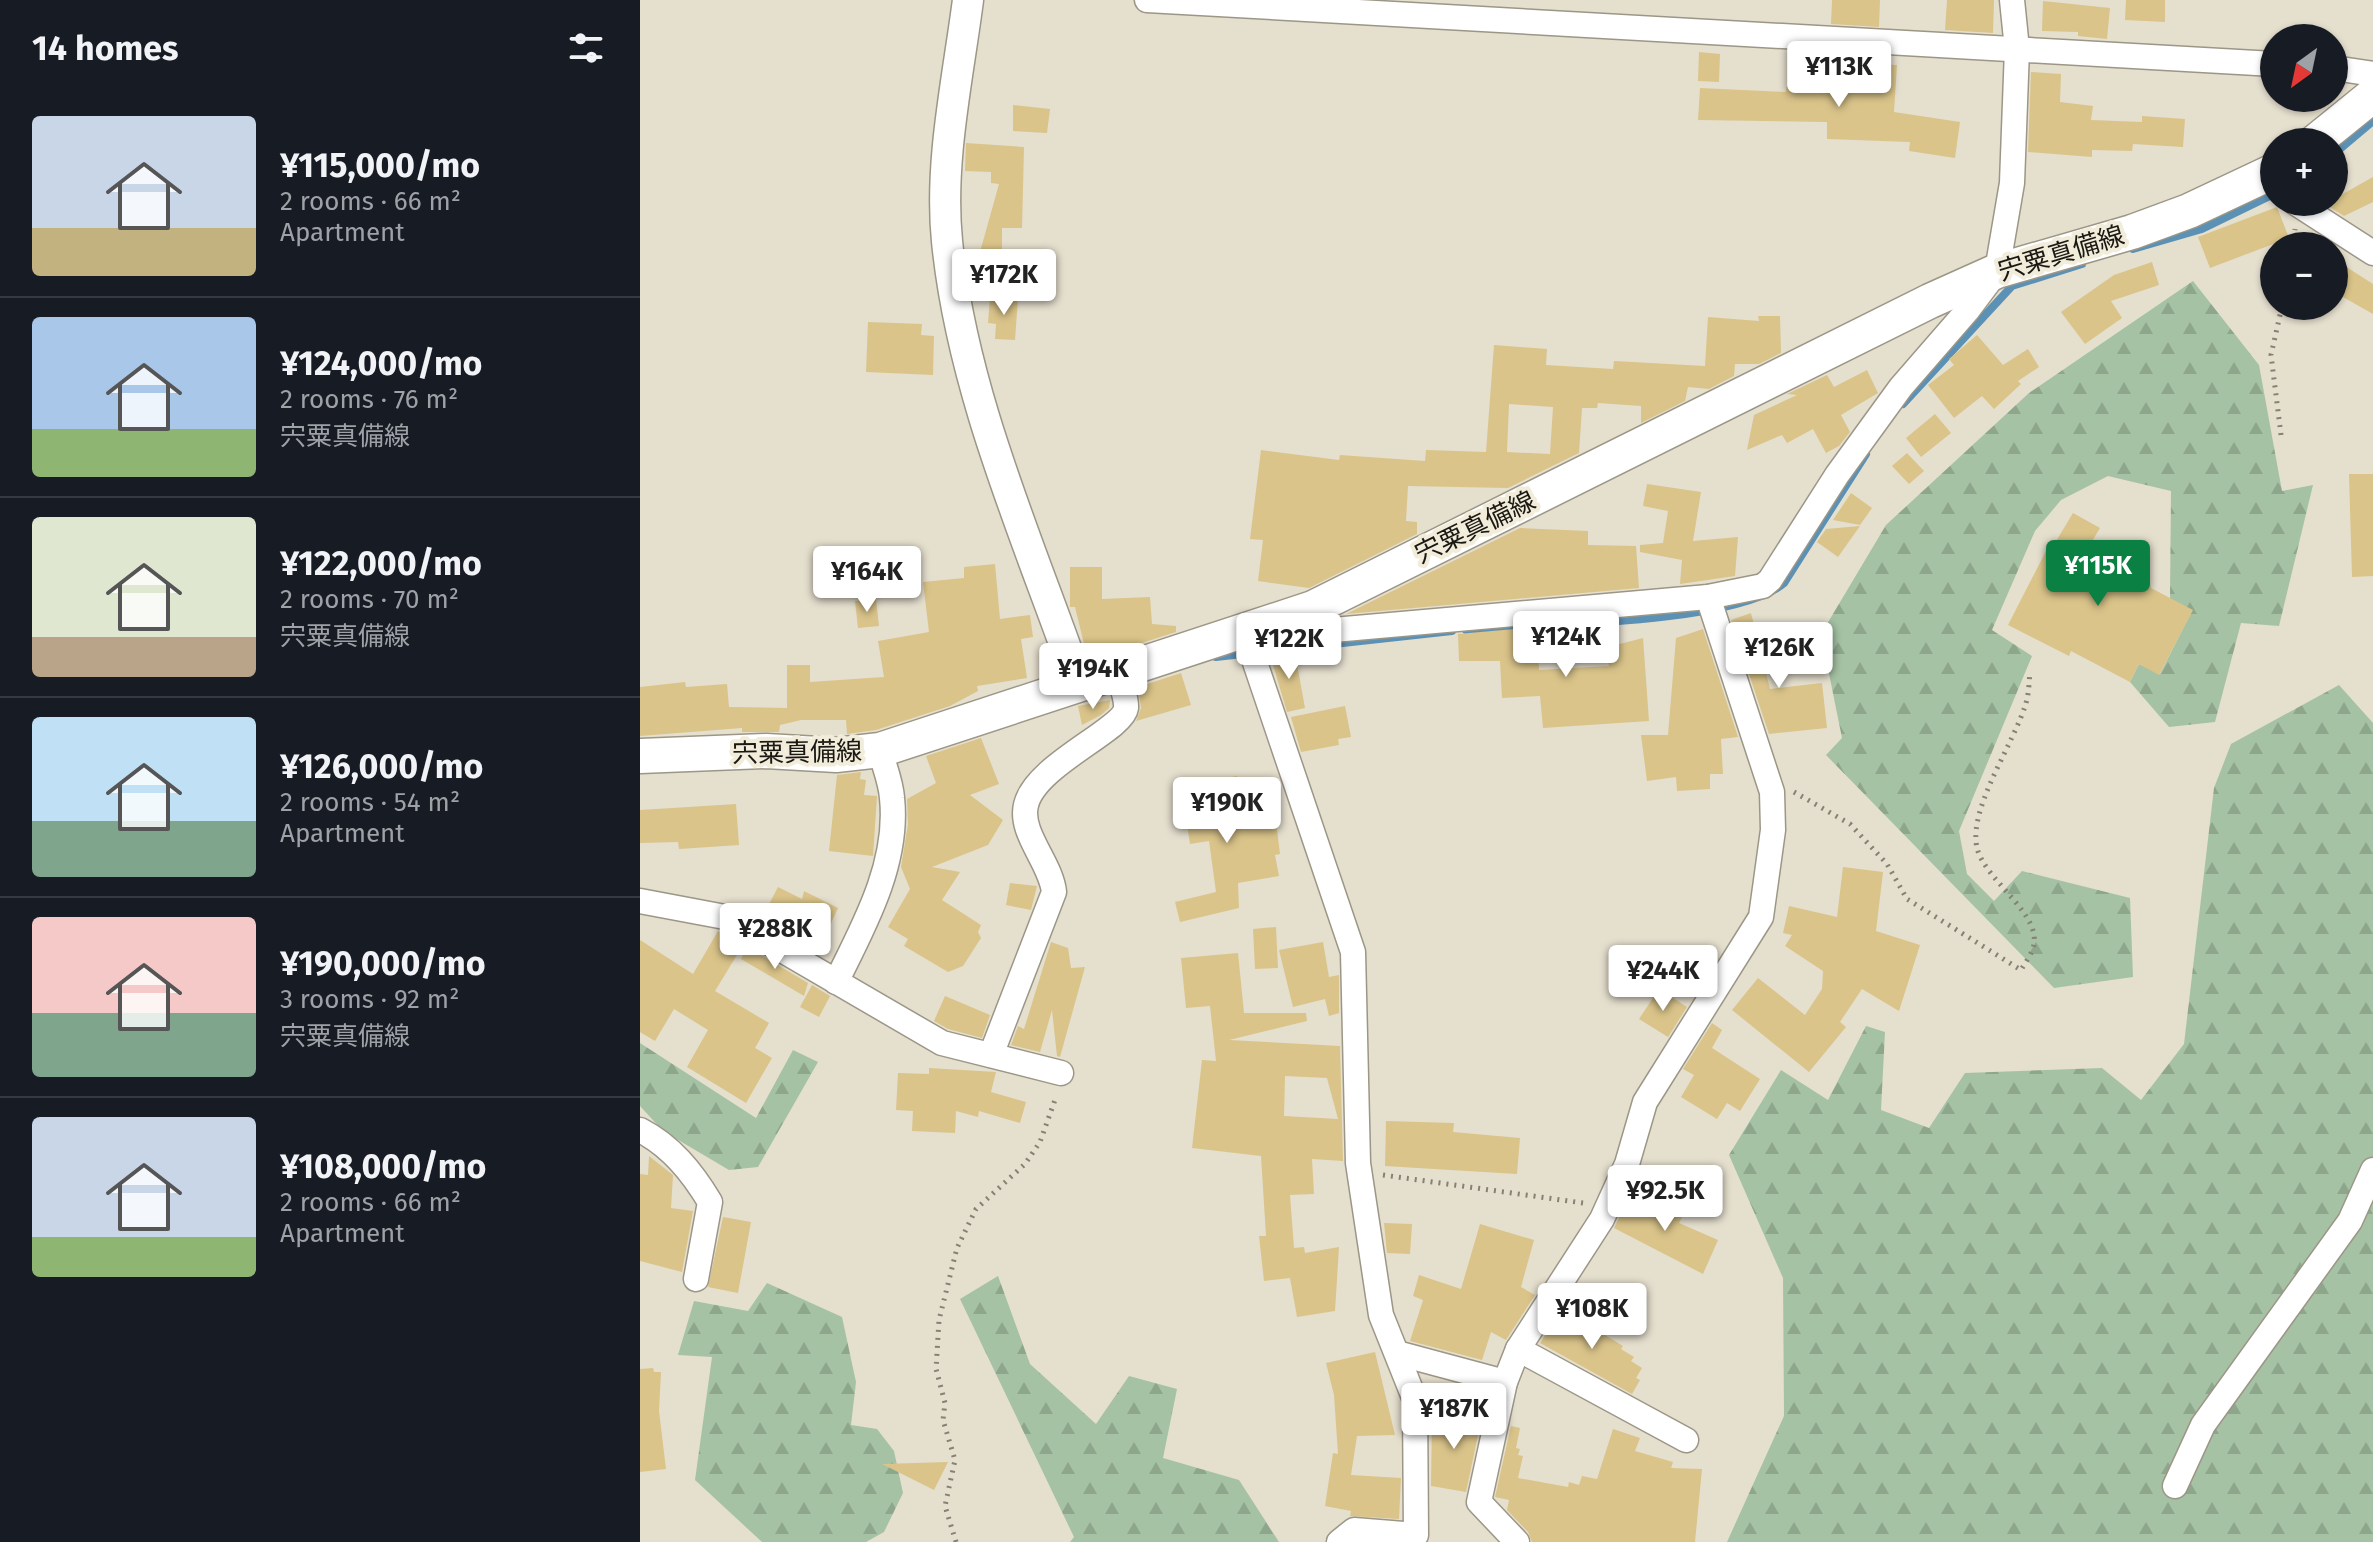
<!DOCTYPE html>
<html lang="en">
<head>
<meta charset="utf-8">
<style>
  body { margin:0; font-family:"Fira Sans","Noto Sans JP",sans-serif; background:#20242c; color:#f1f3f6; height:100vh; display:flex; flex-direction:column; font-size:30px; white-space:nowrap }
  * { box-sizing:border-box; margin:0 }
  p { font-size:26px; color:#9ea1a6 }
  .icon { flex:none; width:44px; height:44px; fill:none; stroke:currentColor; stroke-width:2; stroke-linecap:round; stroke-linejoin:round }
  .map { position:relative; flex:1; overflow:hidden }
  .panel { display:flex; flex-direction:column; background:#171b24; width:640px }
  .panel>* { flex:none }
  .needle { width:52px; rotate:213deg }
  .buttons { position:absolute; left:1620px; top:24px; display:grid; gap:16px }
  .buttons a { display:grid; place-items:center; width:88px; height:88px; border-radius:50%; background:#171b24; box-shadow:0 2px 6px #0004; font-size:40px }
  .price { position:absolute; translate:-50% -68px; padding:0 18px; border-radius:8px; background:#fff; color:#222; font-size:26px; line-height:52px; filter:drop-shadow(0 2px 4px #0008) }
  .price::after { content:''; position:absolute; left:50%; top:48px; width:24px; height:18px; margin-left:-12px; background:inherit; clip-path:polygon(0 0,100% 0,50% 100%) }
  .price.on { background:#0b8043; color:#fff }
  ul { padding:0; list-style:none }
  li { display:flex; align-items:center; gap:24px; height:200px; padding:0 32px }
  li+li { border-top:2px solid #363941 }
  li span { display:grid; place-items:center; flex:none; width:224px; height:160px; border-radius:8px; color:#555 }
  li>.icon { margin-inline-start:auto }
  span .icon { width:96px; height:96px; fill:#fffc; stroke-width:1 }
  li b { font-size:34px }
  h2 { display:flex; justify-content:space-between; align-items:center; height:96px; padding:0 32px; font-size:34px }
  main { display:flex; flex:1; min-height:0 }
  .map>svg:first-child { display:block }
  .forest { fill:url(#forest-firs) }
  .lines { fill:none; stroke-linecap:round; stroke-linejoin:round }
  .stream { stroke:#5c91b6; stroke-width:8 }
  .building { fill:#dac48a; fill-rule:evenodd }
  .minor-casing { stroke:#9c9687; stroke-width:27 }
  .tertiary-casing { stroke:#9c9687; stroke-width:33 }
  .secondary-casing { stroke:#9c9687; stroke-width:37 }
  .path { stroke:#858175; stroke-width:5; stroke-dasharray:2 6; stroke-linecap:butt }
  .minor { stroke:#fff; stroke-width:24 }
  .tertiary { stroke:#fff; stroke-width:30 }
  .secondary { stroke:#fff; stroke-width:34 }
  .labels { text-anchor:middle; stroke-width:8; stroke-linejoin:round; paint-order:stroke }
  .street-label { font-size:26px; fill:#1a1812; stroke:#f2ecdb }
</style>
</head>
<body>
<main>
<section class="panel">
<h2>14 homes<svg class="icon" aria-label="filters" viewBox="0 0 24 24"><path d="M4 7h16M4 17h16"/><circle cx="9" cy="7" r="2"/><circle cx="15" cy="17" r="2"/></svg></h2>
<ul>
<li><span style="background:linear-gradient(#c9d6e8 70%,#c2b280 0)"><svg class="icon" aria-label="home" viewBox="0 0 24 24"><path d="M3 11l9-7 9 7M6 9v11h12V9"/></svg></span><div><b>¥115,000/mo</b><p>2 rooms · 66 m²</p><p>Apartment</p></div></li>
<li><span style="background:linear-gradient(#a9c7e8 70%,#8fb573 0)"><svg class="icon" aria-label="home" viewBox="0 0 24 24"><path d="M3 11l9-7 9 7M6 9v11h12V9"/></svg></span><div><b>¥124,000/mo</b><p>2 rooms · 76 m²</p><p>宍粟真備線</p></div></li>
<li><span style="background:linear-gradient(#dfe7d0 75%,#b9a48a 0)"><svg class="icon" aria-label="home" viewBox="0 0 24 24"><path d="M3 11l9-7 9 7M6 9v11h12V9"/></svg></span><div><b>¥122,000/mo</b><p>2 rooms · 70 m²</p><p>宍粟真備線</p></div></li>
<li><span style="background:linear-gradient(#bfe0f5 65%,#7fa58c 0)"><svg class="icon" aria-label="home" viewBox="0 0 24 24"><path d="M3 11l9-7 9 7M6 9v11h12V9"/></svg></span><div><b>¥126,000/mo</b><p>2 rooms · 54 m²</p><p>Apartment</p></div></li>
<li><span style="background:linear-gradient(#f6c9c9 60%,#7fa58c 0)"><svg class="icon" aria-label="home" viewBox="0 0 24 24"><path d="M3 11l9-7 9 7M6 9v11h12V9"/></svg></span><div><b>¥190,000/mo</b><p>3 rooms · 92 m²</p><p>宍粟真備線</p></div></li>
<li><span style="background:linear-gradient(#c9d6e8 75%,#8fb573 0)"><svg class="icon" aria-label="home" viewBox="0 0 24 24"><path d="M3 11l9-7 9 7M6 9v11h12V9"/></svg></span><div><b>¥108,000/mo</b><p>2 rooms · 66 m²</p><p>Apartment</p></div></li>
</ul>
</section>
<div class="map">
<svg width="1733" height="1542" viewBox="0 0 1733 1542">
  <defs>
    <pattern id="forest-firs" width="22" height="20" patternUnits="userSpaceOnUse" patternTransform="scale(2)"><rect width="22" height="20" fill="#a5c2a4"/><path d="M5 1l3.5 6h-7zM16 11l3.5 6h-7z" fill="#8da68c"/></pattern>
  </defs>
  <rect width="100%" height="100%" fill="#e5dfce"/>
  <g class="forest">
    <path d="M 1553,281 L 1619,365 L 1642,491 L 1673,485 L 1639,626 L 1601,623 L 1575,722 L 1529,727 L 1490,682 L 1499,664 L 1520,674 L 1552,611 L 1530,599 L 1531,491 L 1468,476 L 1421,500 L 1395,531 L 1352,630 L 1392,656 L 1319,831 L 1327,874 L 1354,901 L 1382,871 L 1490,898 L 1493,977 L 1414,988 L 1186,755 L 1202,738 L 1181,634 L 1246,525 L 1389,393 Z"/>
    <path d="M 1699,685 L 1733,723 L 1733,1542 L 1087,1542 L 1144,1416 L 1143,1278 L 1089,1155 L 1141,1070 L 1188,1100 L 1226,1026 L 1245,1032 L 1241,1110 L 1289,1128 L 1325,1073 L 1462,1068 L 1501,1100 L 1544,1044 L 1574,788 L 1591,744 Z"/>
    <path d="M 0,1043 L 116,1118 L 153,1050 L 178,1062 L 118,1167 L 89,1170 L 23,1131 L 0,1106 Z"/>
    <path d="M 358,1276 L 390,1364 L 456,1424 L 489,1376 L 537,1389 L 523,1458 L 599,1480 L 639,1542 L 430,1542 L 434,1537 L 320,1299 Z"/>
    <path d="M 127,1283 L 202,1317 L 216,1382 L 211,1425 L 237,1429 L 254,1451 L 263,1493 L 244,1532 L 226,1542 L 122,1542 L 55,1480 L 72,1357 L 38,1355 L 54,1301 L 108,1311 Z"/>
  </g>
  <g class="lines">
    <g class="stream">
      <path d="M 1694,154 L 1733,121"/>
      <path d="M 1493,249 L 1562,229 L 1634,194"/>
      <path d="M 1263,404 L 1372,286 L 1442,264"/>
      <path d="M 826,630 C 895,625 1097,624 1144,583 L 1226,454"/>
      <path d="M 576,657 L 812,631"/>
    </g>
  </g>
  <g class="building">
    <path d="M 1192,0 L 1240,0 L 1239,27 L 1191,24 Z"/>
    <path d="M 1307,0 L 1354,0 L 1353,33 L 1305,30 Z"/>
    <path d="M 1486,0 L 1525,0 L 1525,22 L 1485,20 Z"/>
    <path d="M 1403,1 L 1470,8 L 1467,39 L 1438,36 L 1438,32 L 1402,31 Z"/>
    <path d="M 1059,52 L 1080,54 L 1079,82 L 1058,81 Z"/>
    <path d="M 1190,63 L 1257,65 L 1254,112 L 1320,122 L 1315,158 L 1269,151 L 1270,142 L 1187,139 L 1187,122 L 1058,120 L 1060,88 L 1146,92 L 1146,87 L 1189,88 Z"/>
    <path d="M 1391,72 L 1421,74 L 1420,102 L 1453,106 L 1451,120 L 1502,122 L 1502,116 L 1545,119 L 1543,147 L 1493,144 L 1492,151 L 1452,150 L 1452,157 L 1388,152 Z"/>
    <path d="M 373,105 L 410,109 L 407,133 L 373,131 Z"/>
    <path d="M 326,143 L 384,147 L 382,228 L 362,228 L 362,252 L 340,252 L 359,184 L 351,183 L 351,172 L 325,171 Z"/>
    <path d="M 1733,177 L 1733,202 L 1704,216 L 1685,204 Z"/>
    <path d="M 1637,207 L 1649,238 L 1570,268 L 1558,237 Z"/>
    <path d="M 1694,259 L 1733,284 L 1733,314 L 1694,292 Z"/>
    <path d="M 1512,262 L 1519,285 L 1471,301 L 1482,318 L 1445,344 L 1421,312 L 1474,275 Z"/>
    <path d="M 350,296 L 378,298 L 375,340 L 355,339 L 356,324 L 348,323 Z"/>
    <path d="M 1118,316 L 1140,316 L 1141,353 L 1119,364 L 1095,364 L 1094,376 L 1069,389 L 1048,387 L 1045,401 L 1001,423 L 1001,406 L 958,403 L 957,408 L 942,408 L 939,453 L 868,488 L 768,486 L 766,521 L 777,522 L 777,534 L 669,588 L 618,581 L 623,540 L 610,539 L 621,450 L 699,460 L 700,455 L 785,461 L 786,450 L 846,452 L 854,345 L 907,349 L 906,365 L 973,369 L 974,361 L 1065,366 L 1068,317 L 1119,321 ZM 869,404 L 913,407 L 910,454 L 867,452 Z"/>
    <path d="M 228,322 L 282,324 L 281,335 L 294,336 L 293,375 L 226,372 Z"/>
    <path d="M 1337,335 L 1363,365 L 1388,349 L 1399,367 L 1378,381 L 1381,384 L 1354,409 L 1342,396 L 1314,418 L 1288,385 L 1314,365 L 1309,359 Z"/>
    <path d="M 1227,370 L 1238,393 L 1201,415 L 1210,432 L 1199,446 L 1186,453 L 1173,429 L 1147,443 L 1142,435 L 1107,450 L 1114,415 L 1157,395 L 1147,394 L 1187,375 L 1194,387 Z"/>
    <path d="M 1295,414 L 1311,433 L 1281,457 L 1266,438 Z"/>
    <path d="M 1267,453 L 1284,471 L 1269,484 L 1252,466 Z"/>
    <path d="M 1709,474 L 1733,474 L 1733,576 L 1712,577 Z"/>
    <path d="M 1007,484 L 1061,492 L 1053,541 L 1098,537 L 1095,576 L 1040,584 L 1042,560 L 1000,552 L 1000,545 L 1023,543 L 1028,511 L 1003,506 Z"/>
    <path d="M 1211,493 L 1232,508 L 1220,525 L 1193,520 Z"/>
    <path d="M 1433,513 L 1460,528 L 1448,548 L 1509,580 L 1511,588 L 1553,610 L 1519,675 L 1499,664 L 1490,682 L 1431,651 L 1429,656 L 1368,625 L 1406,551 L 1409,553 Z"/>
    <path d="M 1220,526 L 1198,557 L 1177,542 L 1186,529 Z"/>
    <path d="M 880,528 L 948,531 L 948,545 L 996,546 L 999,588 L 706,614 Z"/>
    <path d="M 355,564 L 360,619 L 390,615 L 393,637 L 381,639 L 387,678 L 337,686 L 338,691 L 310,706 L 236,730 L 207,734 L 206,720 L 161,720 L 140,725 L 139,732 L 102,732 L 102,728 L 0,736 L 0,687 L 45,682 L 46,687 L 87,684 L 89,707 L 147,708 L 147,665 L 170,665 L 170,682 L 244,677 L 238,641 L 289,632 L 283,582 L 324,578 L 324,567 Z"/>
    <path d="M 430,567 L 462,567 L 462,599 L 510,597 L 512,624 L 536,626 L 536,632 L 458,657 L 458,645 L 445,648 L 435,607 L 430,607 Z"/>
    <path d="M 236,599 L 239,626 L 218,628 L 215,601 Z"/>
    <path d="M 1111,613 L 1130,689 L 1182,683 L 1187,728 L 1129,734 L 1091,620 Z"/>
    <path d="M 897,627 L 899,670 L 969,666 L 964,648 L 1003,638 L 1009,721 L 903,728 L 900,696 L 862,698 L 860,661 L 819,661 L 818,634 Z"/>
    <path d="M 1063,629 L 1098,737 L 1081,739 L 1083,774 L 1070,774 L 1070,789 L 1037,791 L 1036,777 L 1007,781 L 1001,735 L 1028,735 L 1036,638 Z"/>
    <path d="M 655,653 L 665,708 L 647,712 L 631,658 Z"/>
    <path d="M 541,673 L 551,705 L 496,721 L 501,708 L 498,687 Z"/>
    <path d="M 470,700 L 469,708 L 461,715 L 442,725 L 438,706 Z"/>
    <path d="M 705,706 L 711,737 L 698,739 L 699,745 L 661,752 L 651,717 Z"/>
    <path d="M 341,738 L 359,784 L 330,795 L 363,820 L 348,845 L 292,867 L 320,872 L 302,900 L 341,925 L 338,932 L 341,938 L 323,966 L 308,972 L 264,946 L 268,939 L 248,927 L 270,889 L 261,867 L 268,824 L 267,799 L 296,783 L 286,756 Z"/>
    <path d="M 221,772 L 220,779 L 226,780 L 224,795 L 237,796 L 233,856 L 189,851 L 197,775 Z"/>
    <path d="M 597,776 L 600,818 L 635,813 L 640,854 L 635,855 L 639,876 L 598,883 L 599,908 L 540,922 L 535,902 L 576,892 L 569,841 L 550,844 L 541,786 Z"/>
    <path d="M 96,804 L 99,845 L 39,849 L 38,842 L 0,843 L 0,810 Z"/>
    <path d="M 1203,867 L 1243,872 L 1236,931 L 1280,945 L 1259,1011 L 1222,989 L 1200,1022 L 1206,1027 L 1169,1072 L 1092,1010 L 1118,978 L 1165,1015 L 1182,989 L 1183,971 L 1145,946 L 1152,935 L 1143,933 L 1149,906 L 1197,917 Z"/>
    <path d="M 370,883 L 397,886 L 391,910 L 366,905 Z"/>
    <path d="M 138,887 L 162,899 L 164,891 L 198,908 L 177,953 L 121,920 Z"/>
    <path d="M 636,927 L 638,968 L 615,969 L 613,929 Z"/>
    <path d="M 78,931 L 103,945 L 75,991 L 129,1023 L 115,1048 L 132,1058 L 106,1103 L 47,1067 L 68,1030 L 34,1009 L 15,1041 L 0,1032 L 0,940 L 53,974 Z"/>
    <path d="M 411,942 L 428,948 L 431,968 L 445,967 L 420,1057 L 417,1056 L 412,1010 L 400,1052 L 371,1045 L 378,1026 L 384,1029 Z"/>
    <path d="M 683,942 L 689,977 L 699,975 L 699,1013 L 689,1016 L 685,999 L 653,1007 L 639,950 Z"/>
    <path d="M 107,947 L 168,983 L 164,996 L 101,959 Z"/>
    <path d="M 598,953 L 604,1013 L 666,1013 L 667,1021 L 589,1040 L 700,1046 L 703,1161 L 672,1159 L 674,1194 L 650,1195 L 654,1248 L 664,1247 L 665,1253 L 699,1247 L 695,1311 L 657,1317 L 650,1278 L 624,1281 L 619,1236 L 626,1236 L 621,1156 L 552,1148 L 562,1060 L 576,1061 L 570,1006 L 546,1008 L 541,958 ZM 645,1076 L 687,1078 L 698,1119 L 644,1116 Z"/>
    <path d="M 172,985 L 190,996 L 179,1017 L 160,1007 Z"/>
    <path d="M 1019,989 L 1047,1007 L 1028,1037 L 999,1019 Z"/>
    <path d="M 305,996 L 350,1015 L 342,1038 L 308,1029 L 294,1021 Z"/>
    <path d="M 1072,1023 L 1082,1030 L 1072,1048 L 1120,1079 L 1100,1111 L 1087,1103 L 1077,1119 L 1041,1097 L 1054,1075 L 1043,1069 Z"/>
    <path d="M 289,1068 L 356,1072 L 351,1092 L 386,1102 L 380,1123 L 339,1111 L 338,1117 L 316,1111 L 315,1133 L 272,1131 L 273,1111 L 256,1110 L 258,1073 L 289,1074 Z"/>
    <path d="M 746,1121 L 814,1123 L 813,1132 L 880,1138 L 877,1174 L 745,1166 Z"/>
    <path d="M 9,1156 L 33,1175 L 31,1208 L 53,1211 L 42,1272 L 0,1261 L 0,1174 L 8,1175 Z"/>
    <path d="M 991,1192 L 1042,1217 L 1039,1223 L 1078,1240 L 1063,1274 L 974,1228 Z"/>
    <path d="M 83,1217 L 111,1222 L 98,1293 L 68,1287 Z"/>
    <path d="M 744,1223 L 772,1224 L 770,1254 L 747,1253 Z"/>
    <path d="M 840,1224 L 894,1240 L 881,1287 L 895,1295 L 866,1340 L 851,1332 L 842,1360 L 770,1341 L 783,1300 L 773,1296 L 779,1275 L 821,1289 Z"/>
    <path d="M 922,1309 L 983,1346 L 981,1349 L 994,1357 L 991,1361 L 1002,1368 L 996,1378 L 1000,1380 L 992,1394 L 900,1343 Z"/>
    <path d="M 735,1352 L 755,1435 L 717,1436 L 711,1475 L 761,1478 L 759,1519 L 710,1516 L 711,1511 L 685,1506 L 693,1453 L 698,1454 L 694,1395 L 686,1363 Z"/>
    <path d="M 13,1368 L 14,1372 L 21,1372 L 19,1411 L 26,1469 L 0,1472 L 0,1369 Z"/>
    <path d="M 819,1411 L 842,1416 L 826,1492 L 791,1486 L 792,1419 L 815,1425 Z"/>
    <path d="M 871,1426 L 880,1428 L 876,1448 L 880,1449 L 878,1455 L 883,1456 L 878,1478 L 928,1487 L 929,1482 L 939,1485 L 942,1476 L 957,1479 L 973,1429 L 1000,1438 L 995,1451 L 1033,1462 L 1031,1468 L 1062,1469 L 1055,1542 L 892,1542 L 888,1532 L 867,1510 L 869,1500 L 855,1497 Z"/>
    <path d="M 308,1462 L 294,1490 L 242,1464 Z"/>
  </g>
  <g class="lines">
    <g class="minor-casing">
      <g id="minor">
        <path d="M 507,0 L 1634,64"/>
        <path d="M 1694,68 L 1733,74"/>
        <path d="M 1654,202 L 1733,253"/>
        <path d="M 0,901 L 85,917 L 302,1043 L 421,1073"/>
        <path d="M 196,982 C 224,926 259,863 252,798 C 251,782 244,766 240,750"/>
        <path d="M 351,1055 L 414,892 C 411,863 379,833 386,805 C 395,765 483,730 486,708 C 487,698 480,682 478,672"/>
        <path d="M 0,1130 C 31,1146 52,1172 70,1202 L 56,1279"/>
        <path d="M 878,1349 L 1046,1440"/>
        <path d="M 757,1353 L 865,1382"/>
        <path d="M 1535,1486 L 1563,1425 L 1710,1221 L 1733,1170"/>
        <path d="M 699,1542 L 714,1530 L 776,1535 L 775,1400 L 741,1315 L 718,1163 L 713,952 L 605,633 L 682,631 L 1068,597 L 1123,586 L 1130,580 L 1197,475 L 1261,387 L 1327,311 L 1357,271 L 1372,183 L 1377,49 L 1372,0"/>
        <path d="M 877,1542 L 839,1502 L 865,1382 L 878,1349 L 962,1219 L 987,1164 L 1005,1102 L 1121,917 L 1133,830 L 1132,792 L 1068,597"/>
      </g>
    </g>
    <g class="tertiary-casing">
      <path id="tertiary" d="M 328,0 C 318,78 299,162 307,241 C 322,393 388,539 438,682"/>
    </g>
    <g class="secondary-casing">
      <g id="secondary">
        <path d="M 1675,142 L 1733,95"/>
        <path d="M 0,756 L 126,751 L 196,755 L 240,750 L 673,608 L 1290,301 L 1357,271 L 1492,232 L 1549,211 L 1634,171"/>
      </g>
    </g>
    <g class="path">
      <path d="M 1653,246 L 1655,229"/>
      <path d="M 1641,435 L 1631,355 L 1642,306"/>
      <path d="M 1154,792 L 1210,824 L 1247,864 L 1267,899 L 1381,970 C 1385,963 1391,955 1393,948 C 1404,915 1345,881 1337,848 C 1328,808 1374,744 1386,703 C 1389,693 1389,682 1390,672"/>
      <path d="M 743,1175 L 943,1203"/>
      <path d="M 316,1542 L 305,1506 L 315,1460 L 303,1420 L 305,1403 L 296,1369 L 299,1320 L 317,1248 L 336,1209 L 385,1164 L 400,1142 L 416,1097"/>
    </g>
    <use href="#minor" class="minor"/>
    <use href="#tertiary" class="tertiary"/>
    <use href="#secondary" class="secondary"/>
  </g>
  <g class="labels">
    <g class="street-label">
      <text transform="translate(1421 253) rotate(-17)" y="9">宍粟真備線</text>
      <text transform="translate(835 527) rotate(-26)" y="9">宍粟真備線</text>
      <text transform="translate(157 752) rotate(-1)" y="9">宍粟真備線</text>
    </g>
  </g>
</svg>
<div class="buttons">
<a><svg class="needle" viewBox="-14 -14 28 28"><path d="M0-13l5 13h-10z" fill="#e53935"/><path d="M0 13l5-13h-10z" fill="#9ea1a6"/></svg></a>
<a>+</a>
<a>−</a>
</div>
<b class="price" style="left:1199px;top:109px">¥113K</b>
<b class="price" style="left:364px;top:317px">¥172K</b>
<b class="price on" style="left:1458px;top:608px">¥115K</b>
<b class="price" style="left:227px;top:614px">¥164K</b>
<b class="price" style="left:926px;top:679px">¥124K</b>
<b class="price" style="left:649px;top:681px">¥122K</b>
<b class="price" style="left:1139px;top:690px">¥126K</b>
<b class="price" style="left:453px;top:711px">¥194K</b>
<b class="price" style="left:587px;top:845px">¥190K</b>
<b class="price" style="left:135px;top:971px">¥288K</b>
<b class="price" style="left:1023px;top:1013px">¥244K</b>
<b class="price" style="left:1025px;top:1233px">¥92.5K</b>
<b class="price" style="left:952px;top:1351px">¥108K</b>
<b class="price" style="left:814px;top:1451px">¥187K</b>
</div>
</main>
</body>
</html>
